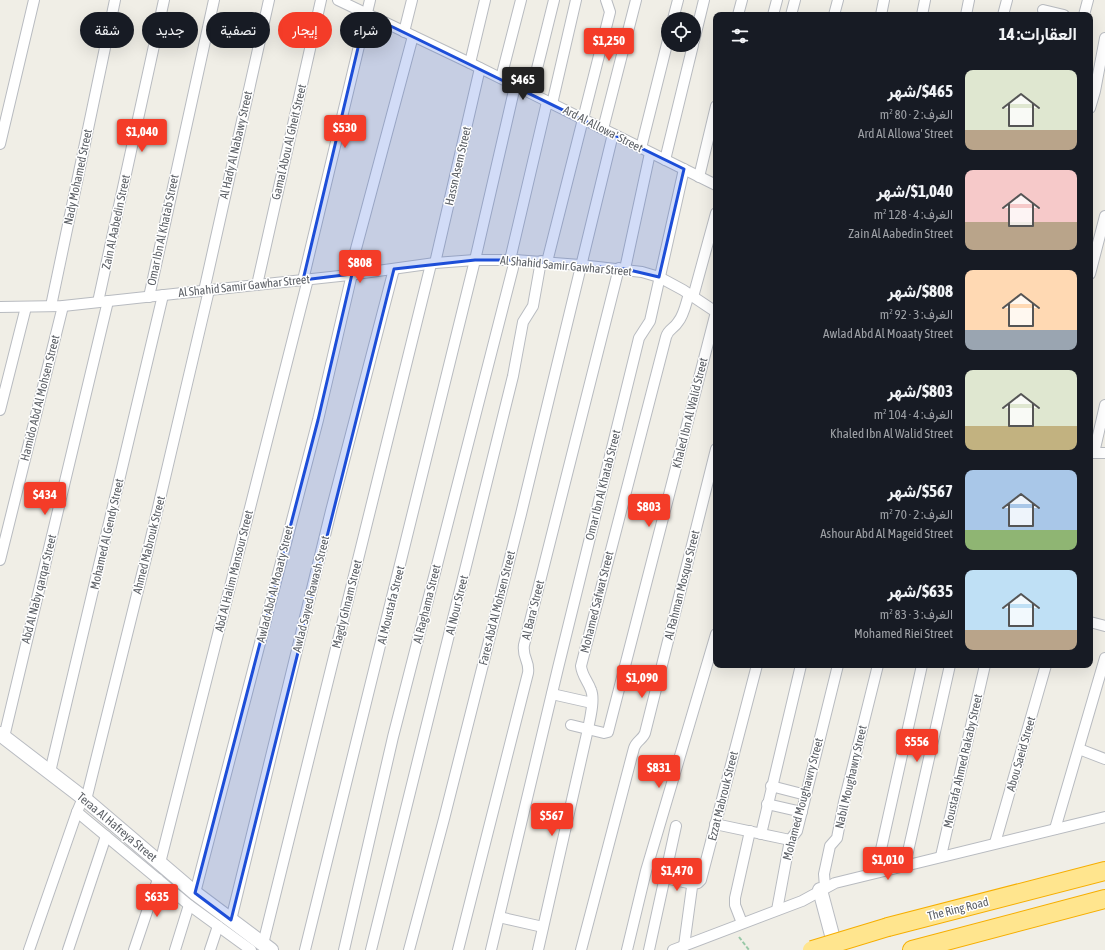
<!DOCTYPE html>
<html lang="ar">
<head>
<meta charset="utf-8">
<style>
  body { margin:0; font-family:"Asap Condensed",Vazirmatn,sans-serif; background:#20242c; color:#f1f3f6; direction:rtl; height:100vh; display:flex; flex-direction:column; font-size:15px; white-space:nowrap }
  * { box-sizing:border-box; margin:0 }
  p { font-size:13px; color:#9ea1a6 }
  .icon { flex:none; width:22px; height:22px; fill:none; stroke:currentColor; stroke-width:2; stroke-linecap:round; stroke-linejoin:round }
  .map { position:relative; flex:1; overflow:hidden; direction:ltr }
  .details { position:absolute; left:713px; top:12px; width:380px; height:656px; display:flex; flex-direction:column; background:#171b24; border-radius:8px; box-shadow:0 4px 16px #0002; direction:rtl }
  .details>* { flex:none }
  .top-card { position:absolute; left:12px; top:12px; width:380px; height:36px; direction:rtl; display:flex; gap:8px }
  .buttons { position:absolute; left:661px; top:12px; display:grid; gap:8px }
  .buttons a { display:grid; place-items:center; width:40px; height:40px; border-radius:50%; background:#171b24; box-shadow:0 4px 16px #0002; font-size:20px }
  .price { position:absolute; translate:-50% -34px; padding:0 9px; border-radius:4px; background:#f43c28; color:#fff; font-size:13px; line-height:26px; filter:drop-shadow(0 1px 2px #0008) }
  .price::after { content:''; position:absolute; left:50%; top:24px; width:12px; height:9px; margin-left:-6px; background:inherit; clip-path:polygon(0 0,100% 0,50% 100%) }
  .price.on { background:#222; color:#fff }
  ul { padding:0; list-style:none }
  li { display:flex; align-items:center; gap:12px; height:100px; padding:0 16px }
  li span { display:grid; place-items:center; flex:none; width:112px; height:80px; border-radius:8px; color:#555 }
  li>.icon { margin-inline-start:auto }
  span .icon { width:48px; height:48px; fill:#fffc; stroke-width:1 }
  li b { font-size:17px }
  h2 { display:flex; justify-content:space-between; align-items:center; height:48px; padding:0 16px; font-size:17px }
  .pill { padding:0 14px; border-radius:18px; background:#171b24; box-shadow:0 4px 16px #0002; font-size:14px; line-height:36px }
  .pill.on { background:#f43c28; color:#fff }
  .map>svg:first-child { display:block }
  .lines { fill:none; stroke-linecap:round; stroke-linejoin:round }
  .street-casing { stroke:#b8bbc0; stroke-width:12 }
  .secondary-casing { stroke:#b9bcc2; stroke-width:16 }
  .highway-casing { stroke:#f6ae00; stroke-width:20 }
  .path { stroke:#98c8a7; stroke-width:2; stroke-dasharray:4 2; stroke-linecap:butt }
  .street { stroke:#fff; stroke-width:10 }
  .secondary { stroke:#fff; stroke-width:14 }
  .highway { stroke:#ffe58e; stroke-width:18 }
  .highway-bridge-casing { stroke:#f6ae00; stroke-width:20; stroke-linecap:butt }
  .highway-bridge { stroke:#ffe58e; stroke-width:18 }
  .marked { fill:#1d4ed8; fill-opacity:0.2; stroke:#1d4ed8; stroke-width:3; stroke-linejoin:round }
  .labels { text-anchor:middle; stroke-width:3; stroke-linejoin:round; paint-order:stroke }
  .street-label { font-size:12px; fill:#5d6167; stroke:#fff }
</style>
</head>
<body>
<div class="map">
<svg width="1105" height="950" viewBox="0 0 1105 950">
  <rect width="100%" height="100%" fill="#f0eee6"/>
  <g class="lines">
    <g class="street-casing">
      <g id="street">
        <path d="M 338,0 L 470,63 L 716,185"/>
        <path d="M 1043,10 L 1064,15"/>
        <path d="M 738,15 L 742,0"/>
        <path d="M 773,15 L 777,0"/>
        <path d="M 791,15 L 795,0"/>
        <path d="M 834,15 L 838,0"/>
        <path d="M 881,15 L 884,0"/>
        <path d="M 922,15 L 925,0"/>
        <path d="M 966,15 L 969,0"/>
        <path d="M 1003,15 L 1007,0"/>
        <path d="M 1084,15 L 1088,0"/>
        <path d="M 673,19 L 678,0"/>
        <path d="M 404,32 L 412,0"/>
        <path d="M 694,41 L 704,0"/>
        <path d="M 470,63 L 485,0"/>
        <path d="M 501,78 L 521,0"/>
        <path d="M 531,93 L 554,0"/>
        <path d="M 552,104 L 576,0"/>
        <path d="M 1090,108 L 1095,91 L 1105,38"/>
        <path d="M 603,129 L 636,0"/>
        <path d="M 0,144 L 34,0"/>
        <path d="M 641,148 L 668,40"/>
        <path d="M 665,160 L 693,45"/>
        <path d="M 699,177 L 716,106"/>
        <path d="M 510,260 L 547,102"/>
        <path d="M 547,262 L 610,12 L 606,0"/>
        <path d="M 435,263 L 480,68"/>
        <path d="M 625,269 L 650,153"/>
        <path d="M 1090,274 L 1105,216"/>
        <path d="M 349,275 L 413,36"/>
        <path d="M 303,280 L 370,0"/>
        <path d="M 257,285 L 321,0"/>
        <path d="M 204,291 L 269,0"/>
        <path d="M 149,297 L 214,0"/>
        <path d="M 693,297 L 716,213"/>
        <path d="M 98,302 L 164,0"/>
        <path d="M 51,306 L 115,0"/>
        <path d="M 0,307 L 63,306 L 349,275 L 435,263 L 475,260 L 515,260 L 580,265 L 642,272 L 659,277 L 683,290 L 716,312"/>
        <path d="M 0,410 L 26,307"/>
        <path d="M 1090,453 L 1105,453"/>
        <path d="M 1094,453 L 1105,405"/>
        <path d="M 0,560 L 63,306"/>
        <path d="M 1090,622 L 1105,626"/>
        <path d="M 552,694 L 592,703"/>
        <path d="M 571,725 L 604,733 L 608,732 L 716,312"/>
        <path d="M 4,737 L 108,301"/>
        <path d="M 1079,749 L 1105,759"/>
        <path d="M 50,772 L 163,295"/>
        <path d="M 771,786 L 806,795"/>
        <path d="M 86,800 L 149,546 L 209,290"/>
        <path d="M 767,804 L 802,812"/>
        <path d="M 77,812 L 189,905 L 251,950"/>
        <path d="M 715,824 L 790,840"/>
        <path d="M 1055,829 L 1105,658"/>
        <path d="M 761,834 L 801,665"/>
        <path d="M 995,843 L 1046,665"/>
        <path d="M 941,856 L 985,665"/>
        <path d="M 160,863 L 308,279"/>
        <path d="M 905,865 L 950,665"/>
        <path d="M 876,872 L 922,665"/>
        <path d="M 665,878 L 693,884"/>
        <path d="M 825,887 L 824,874 L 830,846 L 837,838 L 844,802 L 878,665"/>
        <path d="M 195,893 L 318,420 L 352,274"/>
        <path d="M 777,910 L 790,840 L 797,831 L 838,665"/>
        <path d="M 499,917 L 543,927"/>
        <path d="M 231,920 L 331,511 L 394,269"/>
        <path d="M 742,923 L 735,905 L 735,898 L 750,831"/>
        <path d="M 263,944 L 431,264"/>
        <path d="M 684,946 L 692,887 L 693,884 L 698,883 L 701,880 L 757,665"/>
        <path d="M 29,950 L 77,812 L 83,798"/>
        <path d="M 68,950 L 106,836"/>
        <path d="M 134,950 L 158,879"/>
        <path d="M 175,950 L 189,905"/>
        <path d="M 210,950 L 218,926"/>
        <path d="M 305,950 L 475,260 L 515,86"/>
        <path d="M 344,950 L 393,737 L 515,260"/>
        <path d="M 371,950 L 513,376 L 523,322 L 533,306 L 541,261"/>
        <path d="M 409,950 L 444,819 L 521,514 L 613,134"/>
        <path d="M 458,950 L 528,673 C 530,661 522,658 524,645 L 619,268"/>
        <path d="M 491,950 L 558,668 L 639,338 L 650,321 L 684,169"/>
        <path d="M 538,950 L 588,729 C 590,719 595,699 591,690 C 588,681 582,676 581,666 L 666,337 C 668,329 674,329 678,322 C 684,315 686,303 689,294"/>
        <path d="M 581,950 L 634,748 C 636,741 643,739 645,733 L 716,449"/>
        <path d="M 627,950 L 646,871 L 716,634"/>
        <path d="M 649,950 L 676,826"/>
        <path d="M 673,950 L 802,901 L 835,883 L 1105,817"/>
      </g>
    </g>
    <g class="secondary-casing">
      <g id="secondary">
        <path d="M 0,734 L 86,800 L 195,893 L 271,950"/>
        <path d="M 820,890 L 836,950"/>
      </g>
    </g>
    <g class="highway-casing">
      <g id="highway">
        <path d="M 888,927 L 1105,871"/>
        <path d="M 912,950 L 1105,899"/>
      </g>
    </g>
    <path class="path" d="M 739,937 L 749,950"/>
    <use href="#street" class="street"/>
    <use href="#secondary" class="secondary"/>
    <use href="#highway" class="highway"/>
    <g class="highway-bridge-casing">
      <path id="highway-bridge" d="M 812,950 L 888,927"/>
    </g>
    <use href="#highway-bridge" class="highway-bridge"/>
  </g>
  <path class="marked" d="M 366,14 L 684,169 L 659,277 L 625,269 L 515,260 L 475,260 L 394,269 L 231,920 L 195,893 L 318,420 L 352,274 L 303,280 Z"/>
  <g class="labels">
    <g class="street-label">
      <text transform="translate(603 129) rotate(27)" y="4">Ard Al Allowa' Street</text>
      <text transform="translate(289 142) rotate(-77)" y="4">Gamal Abou Al Gheit Street</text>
      <text transform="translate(236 145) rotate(-77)" y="4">Al Hady Al Nabawy Street</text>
      <text transform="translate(458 166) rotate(-77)" y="4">Hassn Asem Street</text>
      <text transform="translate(78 177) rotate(-78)" y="4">Nady Mohamed Street</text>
      <text transform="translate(116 222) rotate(-78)" y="4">Zain Al Aabedin Street</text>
      <text transform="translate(163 230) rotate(-78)" y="4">Omar Ibn Al Khatab Street</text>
      <text transform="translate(566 266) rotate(5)" y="4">Al Shahid Samir Gawhar Street</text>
      <text transform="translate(244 286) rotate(-6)" y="4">Al Shahid Samir Gawhar Street</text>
      <text transform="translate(40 398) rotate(-76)" y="4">Hamido Abd Al Mohsen Street</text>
      <text transform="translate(690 413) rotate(-76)" y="4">Khaled Ibn Al Walid Street</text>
      <text transform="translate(603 485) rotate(-76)" y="4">Omar Ibn Al Khatab Street</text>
      <text transform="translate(107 534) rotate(-77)" y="4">Mohamed Al Gendy Street</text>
      <text transform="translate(149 545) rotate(-76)" y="4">Ahmed Mabrouk Street</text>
      <text transform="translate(234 571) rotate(-76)" y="4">Abd Al Halim Mansour Street</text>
      <text transform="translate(275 584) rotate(-76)" y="4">Awlad Abd Al Moaaty Street</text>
      <text transform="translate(682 585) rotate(-76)" y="4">Al Rahman Mosque Street</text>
      <text transform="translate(39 589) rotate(-76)" y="4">Abd Al Naby qarqar Street</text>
      <text transform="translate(311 594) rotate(-76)" y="4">Awlad Sayed Rawash Street</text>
      <text transform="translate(597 602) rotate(-76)" y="4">Mohamed Safwat Street</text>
      <text transform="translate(347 604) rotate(-76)" y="4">Magdy Ghnam Street</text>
      <text transform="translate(427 604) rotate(-76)" y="4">Al Raghama Street</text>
      <text transform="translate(391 605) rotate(-76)" y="4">Al Moustafa Street</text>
      <text transform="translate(457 605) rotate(-76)" y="4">Al Nour Street</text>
      <text transform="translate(497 608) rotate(-76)" y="4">Fares Abd Al Mohsen Street</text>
      <text transform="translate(533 610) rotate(-76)" y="4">Al Bara' Street</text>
      <text transform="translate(1021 754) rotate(-74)" y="4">Abou Saeid Street</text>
      <text transform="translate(963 761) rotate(-77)" y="4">Moustafa Ahmed Rakaby Street</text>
      <text transform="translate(851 777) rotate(-77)" y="4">Nabil Moughawry Street</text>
      <text transform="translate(723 796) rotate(-76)" y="4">Ezzat Mabrouk Street</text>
      <text transform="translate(803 799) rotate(-75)" y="4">Mohamed Moughawry Street</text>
      <text transform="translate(117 827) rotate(40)" y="4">Teraa Al Hafreya Street</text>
      <text transform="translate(958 909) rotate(-14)" y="4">The Ring Road</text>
    </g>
  </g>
</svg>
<div class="buttons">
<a><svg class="icon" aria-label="locate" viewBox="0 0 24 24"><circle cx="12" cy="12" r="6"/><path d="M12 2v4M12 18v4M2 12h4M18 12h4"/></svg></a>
</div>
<b class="price" style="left:609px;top:62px">$1,250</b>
<b class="price on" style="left:523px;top:101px">$465</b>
<b class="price" style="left:345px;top:149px">$530</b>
<b class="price" style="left:142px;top:153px">$1,040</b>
<b class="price" style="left:360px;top:284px">$808</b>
<b class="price" style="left:45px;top:516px">$434</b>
<b class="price" style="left:649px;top:528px">$803</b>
<b class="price" style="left:642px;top:699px">$1,090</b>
<b class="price" style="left:917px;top:763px">$556</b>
<b class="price" style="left:659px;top:789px">$831</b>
<b class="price" style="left:552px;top:837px">$567</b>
<b class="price" style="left:888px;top:881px">$1,010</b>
<b class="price" style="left:677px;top:892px">$1,470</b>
<b class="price" style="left:157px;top:918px">$635</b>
<div class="top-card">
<a class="pill">شراء</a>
<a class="pill on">إيجار</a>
<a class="pill">تصفية</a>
<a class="pill">جديد</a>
<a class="pill">شقة</a>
</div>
<section class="details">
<h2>العقارات: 14<svg class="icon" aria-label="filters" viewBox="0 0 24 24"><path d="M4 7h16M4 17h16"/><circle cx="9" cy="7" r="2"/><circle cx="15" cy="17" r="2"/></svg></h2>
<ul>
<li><span style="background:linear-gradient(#dfe7d0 75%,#b9a48a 0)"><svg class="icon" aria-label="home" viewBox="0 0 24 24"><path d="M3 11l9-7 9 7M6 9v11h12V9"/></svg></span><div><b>$465/شهر</b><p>الغرف: 2 · 80 m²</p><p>Ard Al Allowa' Street</p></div></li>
<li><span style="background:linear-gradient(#f6c9c9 65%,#b9a48a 0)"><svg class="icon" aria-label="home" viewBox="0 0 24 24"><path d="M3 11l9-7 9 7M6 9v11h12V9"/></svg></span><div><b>$1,040/شهر</b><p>الغرف: 4 · 128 m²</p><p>Zain Al Aabedin Street</p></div></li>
<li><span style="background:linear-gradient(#ffd9b3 75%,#9aa5b1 0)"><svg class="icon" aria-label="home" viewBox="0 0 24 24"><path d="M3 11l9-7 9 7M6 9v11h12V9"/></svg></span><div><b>$808/شهر</b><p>الغرف: 3 · 92 m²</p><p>Awlad Abd Al Moaaty Street</p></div></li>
<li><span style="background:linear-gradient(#dfe7d0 70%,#c2b280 0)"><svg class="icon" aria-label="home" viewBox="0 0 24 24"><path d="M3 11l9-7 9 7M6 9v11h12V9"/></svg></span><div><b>$803/شهر</b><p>الغرف: 4 · 104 m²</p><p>Khaled Ibn Al Walid Street</p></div></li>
<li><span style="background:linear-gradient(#a9c7e8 75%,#8fb573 0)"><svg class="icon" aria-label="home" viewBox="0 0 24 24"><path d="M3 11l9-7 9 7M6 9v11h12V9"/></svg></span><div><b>$567/شهر</b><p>الغرف: 2 · 70 m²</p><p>Ashour Abd Al Mageid Street</p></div></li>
<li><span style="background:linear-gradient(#bfe0f5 75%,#b9a48a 0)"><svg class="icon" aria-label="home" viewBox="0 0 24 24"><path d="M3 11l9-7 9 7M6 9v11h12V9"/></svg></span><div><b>$635/شهر</b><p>الغرف: 3 · 83 m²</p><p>Mohamed Riei Street</p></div></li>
</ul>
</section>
</div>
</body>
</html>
